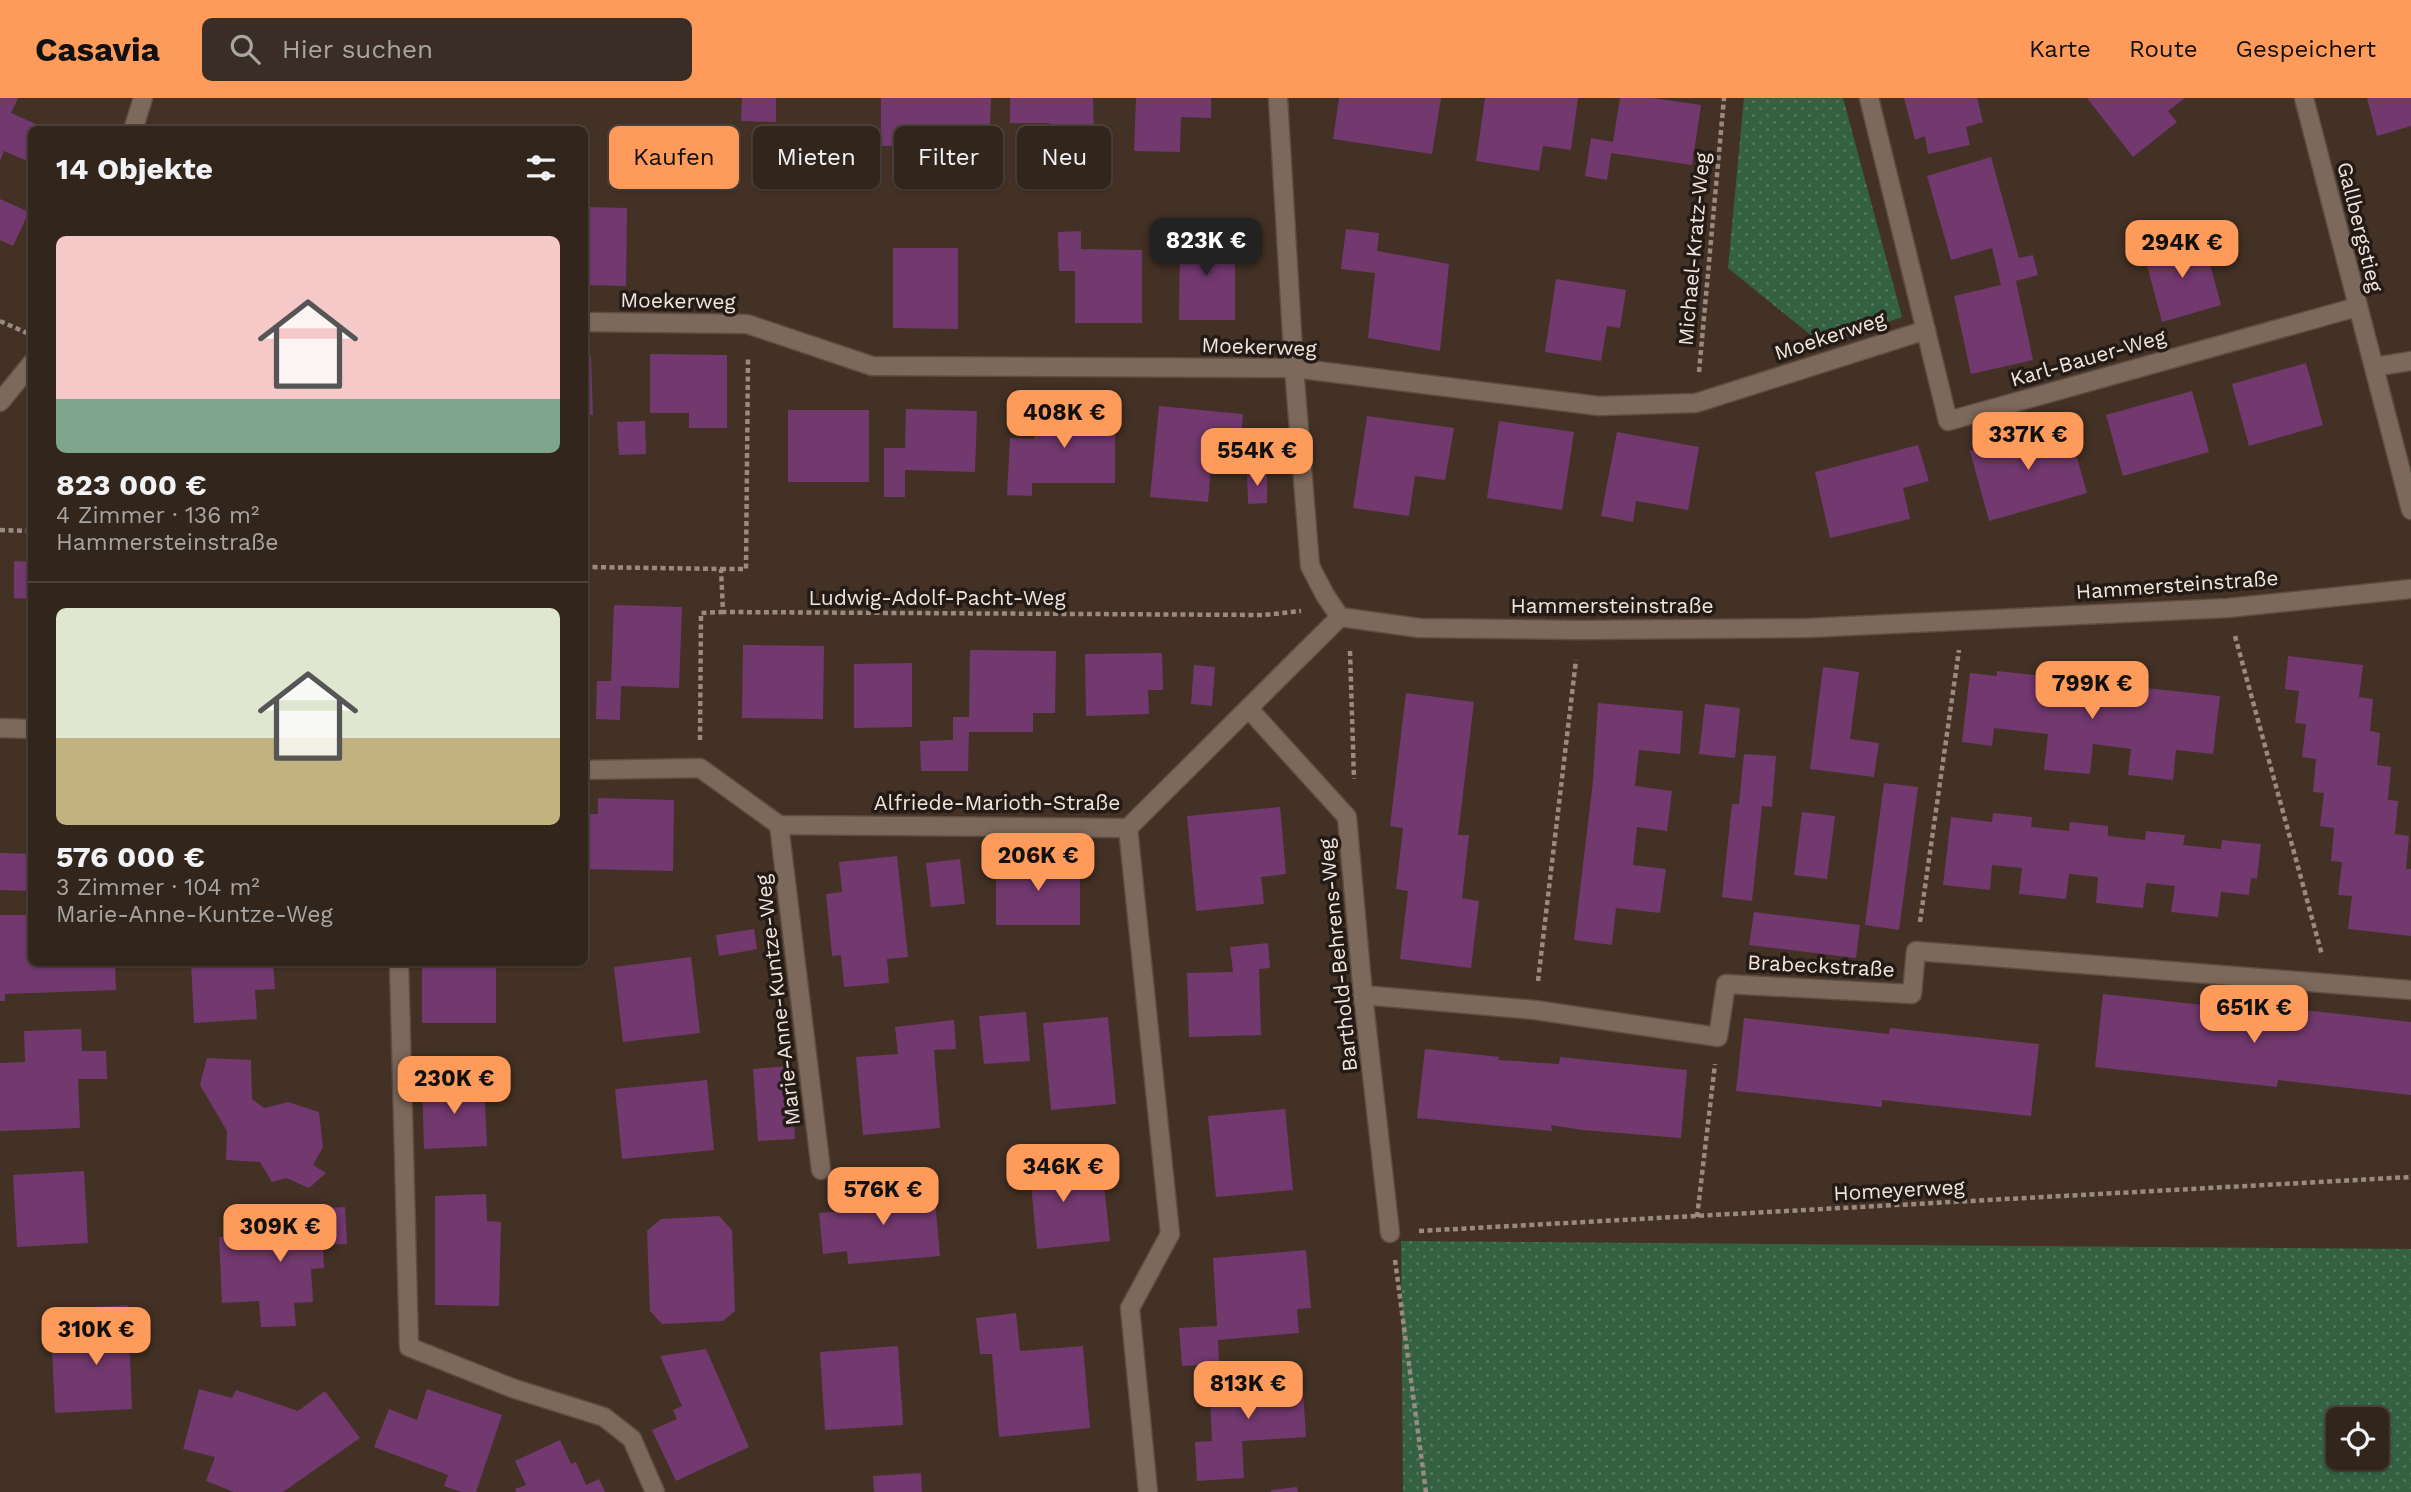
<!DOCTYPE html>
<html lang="de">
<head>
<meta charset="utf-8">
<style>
  body { margin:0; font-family:"Work Sans",sans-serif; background:#3a2d25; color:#f1f3f6; height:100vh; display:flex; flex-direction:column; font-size:26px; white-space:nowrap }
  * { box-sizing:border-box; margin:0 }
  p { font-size:23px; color:#a8a5a3 }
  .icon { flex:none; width:38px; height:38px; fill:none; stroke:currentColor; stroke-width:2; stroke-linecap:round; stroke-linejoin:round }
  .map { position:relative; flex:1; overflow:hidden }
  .drawer { position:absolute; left:28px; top:28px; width:560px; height:840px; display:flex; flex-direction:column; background:#32251c; border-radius:10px; box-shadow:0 2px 5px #0004,0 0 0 2px #4d423b }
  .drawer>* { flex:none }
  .guide { position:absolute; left:609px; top:28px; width:665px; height:63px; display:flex; gap:14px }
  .fabs { position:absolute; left:2326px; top:1309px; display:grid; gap:14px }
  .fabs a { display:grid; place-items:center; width:63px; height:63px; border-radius:10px; background:#32251c; box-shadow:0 2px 5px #0004,0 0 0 2px #4d423b; font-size:35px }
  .price { position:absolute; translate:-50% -60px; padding:0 16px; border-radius:14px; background:#ff9b5a; color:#111; font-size:23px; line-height:46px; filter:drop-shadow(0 2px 4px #0008) }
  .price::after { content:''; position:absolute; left:50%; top:42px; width:21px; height:16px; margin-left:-10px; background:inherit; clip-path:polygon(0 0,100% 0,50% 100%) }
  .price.active { background:#222; color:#fff }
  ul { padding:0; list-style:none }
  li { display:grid; align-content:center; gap:14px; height:371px; padding:0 28px }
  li+li { border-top:2px solid #4d423b }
  li span { display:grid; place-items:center; height:217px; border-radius:10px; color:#555 }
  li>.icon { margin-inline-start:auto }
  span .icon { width:126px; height:126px; fill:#fffc; stroke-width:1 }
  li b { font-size:30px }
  h2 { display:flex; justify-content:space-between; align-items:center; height:84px; padding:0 28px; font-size:30px }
  .chip { padding:0 24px; border-radius:10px; background:#32251c; box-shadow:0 2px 5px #0004,0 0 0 2px #4d423b; font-size:24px; line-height:63px }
  .chip.active { background:#ff9b5a; color:#111 }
  header { display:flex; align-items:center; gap:42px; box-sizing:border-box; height:98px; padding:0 35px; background:#ff9b5a; color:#111 }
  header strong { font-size:33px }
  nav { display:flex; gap:38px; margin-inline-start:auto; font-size:24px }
  .search { width:490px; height:63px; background:#3a2d25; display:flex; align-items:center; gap:18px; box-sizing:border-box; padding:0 24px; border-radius:10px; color:#a8a5a3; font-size:26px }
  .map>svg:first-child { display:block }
  .park { fill:url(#park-dots); fill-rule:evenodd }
  .building { fill:#72396f }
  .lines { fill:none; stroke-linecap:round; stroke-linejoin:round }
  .street-casing { stroke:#5d4e43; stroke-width:21 }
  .path { stroke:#9a8a81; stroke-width:4.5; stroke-dasharray:5 3.5; stroke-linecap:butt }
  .street { stroke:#7d695b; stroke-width:18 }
  .labels { text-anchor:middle; stroke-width:7; stroke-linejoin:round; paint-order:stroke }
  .street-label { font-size:21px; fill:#f2e5de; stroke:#241b16 }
</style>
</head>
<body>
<header>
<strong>Casavia</strong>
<div class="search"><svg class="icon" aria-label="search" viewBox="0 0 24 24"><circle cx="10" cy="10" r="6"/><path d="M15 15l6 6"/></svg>Hier suchen</div>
<nav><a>Karte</a><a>Route</a><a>Gespeichert</a></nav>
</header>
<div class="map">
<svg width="2411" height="1394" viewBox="0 0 2411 1394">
  <defs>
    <pattern id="park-dots" width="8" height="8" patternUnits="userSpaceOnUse" patternTransform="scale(1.75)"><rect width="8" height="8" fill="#336141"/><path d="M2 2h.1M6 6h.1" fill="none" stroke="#51785c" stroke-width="1.8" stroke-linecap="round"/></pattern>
  </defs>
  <rect width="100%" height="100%" fill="#433125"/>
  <g class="park">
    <path d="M 1744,0 L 1843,0 L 1902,219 L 1823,247 L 1728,170 Z"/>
    <path d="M 1401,1143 L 2411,1151 L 2411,1394 L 1403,1394 ZM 2376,1321 L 2376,1360 L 2338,1360 L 2338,1321 Z"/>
  </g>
  <g class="building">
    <path d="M 0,0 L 18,0 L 11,15 L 49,32 L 32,32 L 32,65 L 4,53 L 0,63 Z"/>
    <path d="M 742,0 L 776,0 L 776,24 L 741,23 Z"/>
    <path d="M 881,0 L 991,0 L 990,28 L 938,28 L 938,48 L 881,48 Z"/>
    <path d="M 1010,0 L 1093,0 L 1094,34 L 1049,34 L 1049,25 L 1010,25 Z"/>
    <path d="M 1136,0 L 1211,0 L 1211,20 L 1181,19 L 1180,54 L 1134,53 Z"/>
    <path d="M 1339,0 L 1441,0 L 1432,56 L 1333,41 Z"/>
    <path d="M 1485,0 L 1578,0 L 1571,52 L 1543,48 L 1539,73 L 1476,63 Z"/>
    <path d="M 1620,0 L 1653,0 L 1701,7 L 1692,67 L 1611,55 L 1607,82 L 1585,78 L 1591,40 L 1613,44 Z"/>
    <path d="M 1904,0 L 1977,0 L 1983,24 L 1966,29 L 1970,47 L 1928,56 L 1925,38 L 1915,42 Z"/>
    <path d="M 2087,0 L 2185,0 L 2168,13 L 2177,24 L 2133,59 Z"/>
    <path d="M 2367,0 L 2411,0 L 2411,28 L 2377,38 Z"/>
    <path d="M 1991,59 L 2019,160 L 2033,157 L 2038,177 L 2016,183 L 2033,262 L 1971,276 L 1954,198 L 2001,187 L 1992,150 L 1951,162 L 1927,78 Z"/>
    <path d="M 0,101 L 29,114 L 13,148 L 0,142 Z"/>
    <path d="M 584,109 L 627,110 L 626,188 L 584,187 Z"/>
    <path d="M 1346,131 L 1379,135 L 1377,153 L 1449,166 L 1440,253 L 1368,240 L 1375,175 L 1341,171 Z"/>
    <path d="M 1081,133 L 1081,151 L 1142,152 L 1142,225 L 1075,225 L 1075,173 L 1059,173 L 1058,134 Z"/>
    <path d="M 1180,133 L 1220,134 L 1219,156 L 1235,155 L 1235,222 L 1179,222 Z"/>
    <path d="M 2203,140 L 2221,207 L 2162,224 L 2144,156 Z"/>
    <path d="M 893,150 L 958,150 L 958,231 L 893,230 Z"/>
    <path d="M 1556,181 L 1626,192 L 1620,230 L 1607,228 L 1601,263 L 1545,254 Z"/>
    <path d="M 650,256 L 727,257 L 727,330 L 689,330 L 689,315 L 650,315 Z"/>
    <path d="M 584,258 L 591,258 L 593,317 L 584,318 Z"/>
    <path d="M 2306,265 L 2323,327 L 2249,348 L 2232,286 Z"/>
    <path d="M 2192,293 L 2209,354 L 2123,378 L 2106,317 Z"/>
    <path d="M 1159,308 L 1243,316 L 1238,373 L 1211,370 L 1208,404 L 1150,399 Z"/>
    <path d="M 1033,310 L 1115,310 L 1115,385 L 1032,385 L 1032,398 L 1007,397 L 1010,340 L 1034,341 Z"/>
    <path d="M 906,311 L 977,313 L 975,374 L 905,372 L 905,399 L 884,399 L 884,350 L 905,350 Z"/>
    <rect x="788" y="312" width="81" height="72"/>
    <path d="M 1367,318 L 1454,330 L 1445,382 L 1415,378 L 1409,418 L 1353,410 Z"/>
    <path d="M 645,323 L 646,356 L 619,357 L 617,324 Z"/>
    <path d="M 1499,323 L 1574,334 L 1562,412 L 1487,400 Z"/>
    <path d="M 2067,325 L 2087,395 L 1989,423 L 1970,353 Z"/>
    <path d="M 1617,334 L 1699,349 L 1688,412 L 1636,403 L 1633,424 L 1601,418 Z"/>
    <path d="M 1918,347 L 1929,383 L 1903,390 L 1910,421 L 1830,440 L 1815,374 Z"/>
    <path d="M 1247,374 L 1267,374 L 1267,405 L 1248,406 Z"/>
    <path d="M 14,463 L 32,464 L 32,501 L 14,500 Z"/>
    <path d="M 614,507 L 682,509 L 679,590 L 621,588 L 620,622 L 596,621 L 597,583 L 611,583 Z"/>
    <rect x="584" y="509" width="3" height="25"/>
    <path d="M 743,547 L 824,548 L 823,621 L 742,620 Z"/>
    <path d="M 970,552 L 1056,553 L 1055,615 L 1033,615 L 1033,634 L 969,634 L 968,673 L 921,673 L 920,643 L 953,642 L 953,619 L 969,619 Z"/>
    <path d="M 1162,555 L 1163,592 L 1148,592 L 1149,616 L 1086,618 L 1085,556 Z"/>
    <path d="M 2288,558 L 2363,567 L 2359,599 L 2373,601 L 2370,633 L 2380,635 L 2377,667 L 2391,669 L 2388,702 L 2398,703 L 2395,736 L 2409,738 L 2406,771 L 2411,771 L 2411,838 L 2348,831 L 2352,798 L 2338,797 L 2342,764 L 2331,763 L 2334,730 L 2320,728 L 2324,695 L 2313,694 L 2316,661 L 2302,659 L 2306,626 L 2295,625 L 2299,593 L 2285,591 Z"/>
    <path d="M 912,565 L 912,629 L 854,630 L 854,566 Z"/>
    <path d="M 1194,567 L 1215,569 L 1212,608 L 1191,606 Z"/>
    <path d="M 1823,569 L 1859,574 L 1850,641 L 1879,645 L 1874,679 L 1810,671 Z"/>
    <path d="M 1997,573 L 2054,579 L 2055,584 L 2137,593 L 2137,589 L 2220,598 L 2213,656 L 2176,652 L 2173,682 L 2128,677 L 2131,651 L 2093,646 L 2090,676 L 2044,672 L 2048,636 L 1994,630 L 1992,648 L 1962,644 L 1970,575 L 1997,578 Z"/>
    <path d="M 29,575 L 32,575 L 32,598 L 28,597 Z"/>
    <path d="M 1406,595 L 1474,604 L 1458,737 L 1469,737 L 1462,800 L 1479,803 L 1471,870 L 1400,861 L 1408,793 L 1396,791 L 1403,730 L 1390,728 Z"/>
    <path d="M 1598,605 L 1683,613 L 1680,656 L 1639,652 L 1635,688 L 1672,693 L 1667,733 L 1637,729 L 1633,767 L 1666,771 L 1660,815 L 1616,810 L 1612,847 L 1574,842 L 1593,683 Z"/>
    <path d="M 1705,606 L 1740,610 L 1735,660 L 1699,656 Z"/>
    <path d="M 1744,656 L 1776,658 L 1772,709 L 1762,708 L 1752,803 L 1722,799 L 1732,706 L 1739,706 Z"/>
    <rect x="27" y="663" width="5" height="67"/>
    <path d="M 1884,685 L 1918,689 L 1899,832 L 1865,827 Z"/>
    <path d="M 598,700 L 674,702 L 673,773 L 584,771 L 584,716 L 598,716 Z"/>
    <path d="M 1280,709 L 1286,776 L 1261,779 L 1264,806 L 1196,813 L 1187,718 Z"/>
    <path d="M 1802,714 L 1835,718 L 1827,781 L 1794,777 Z"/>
    <path d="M 1993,715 L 2032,719 L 2031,729 L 2069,733 L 2070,724 L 2108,728 L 2108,738 L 2145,742 L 2146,733 L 2185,737 L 2183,747 L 2221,751 L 2222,742 L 2261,746 L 2257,781 L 2251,780 L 2249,797 L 2221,794 L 2218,819 L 2171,814 L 2175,788 L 2146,785 L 2143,810 L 2096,805 L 2098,779 L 2069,776 L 2066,801 L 2019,796 L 2022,770 L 1992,767 L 1990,792 L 1943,787 L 1951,719 L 1992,724 Z"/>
    <path d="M 0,755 L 31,756 L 29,793 L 0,792 Z"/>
    <path d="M 897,758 L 908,859 L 887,861 L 889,885 L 844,889 L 841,857 L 832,858 L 826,796 L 842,794 L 839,764 Z"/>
    <path d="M 960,761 L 965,806 L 931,809 L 926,765 Z"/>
    <path d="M 1080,763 L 1080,827 L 996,827 L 996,764 Z"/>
    <path d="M 1754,814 L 1860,827 L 1856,860 L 1749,847 Z"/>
    <path d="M 0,817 L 32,817 L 32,864 L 115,864 L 116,892 L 5,896 L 5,903 L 0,903 Z"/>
    <path d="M 754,831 L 757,851 L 719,858 L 716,837 Z"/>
    <path d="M 1268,845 L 1270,870 L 1259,871 L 1261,937 L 1189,939 L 1187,875 L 1233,874 L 1230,849 Z"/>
    <path d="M 691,859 L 700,935 L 623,944 L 614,869 Z"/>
    <path d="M 191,864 L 273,864 L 275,891 L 255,892 L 257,921 L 194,925 Z"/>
    <rect x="422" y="864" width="74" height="61"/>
    <path d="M 2103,896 L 2285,916 L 2285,910 L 2411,924 L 2411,997 L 2278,982 L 2277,989 L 2095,969 Z"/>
    <path d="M 1026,914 L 1030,963 L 984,966 L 979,918 Z"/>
    <path d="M 1108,919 L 1116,1006 L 1051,1012 L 1043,925 Z"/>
    <path d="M 1744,920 L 1889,936 L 1890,930 L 2039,946 L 2031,1018 L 1882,1002 L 1882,1009 L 1736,993 Z"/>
    <path d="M 954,922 L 956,951 L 934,952 L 940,1030 L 863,1037 L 856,959 L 898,956 L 895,929 Z"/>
    <path d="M 81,931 L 82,953 L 106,953 L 107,981 L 78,981 L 80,1030 L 0,1033 L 0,965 L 25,964 L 24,933 Z"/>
    <path d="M 1425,951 L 1500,959 L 1498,962 L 1559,966 L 1560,959 L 1687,972 L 1681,1040 L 1582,1032 L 1551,1027 L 1552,1033 L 1417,1020 Z"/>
    <path d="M 207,960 L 251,962 L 252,1001 L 264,1010 L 288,1004 L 319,1014 L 323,1049 L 313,1067 L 326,1075 L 309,1090 L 286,1080 L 272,1084 L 260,1064 L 226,1062 L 227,1033 L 200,987 Z"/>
    <path d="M 790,968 L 795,1041 L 758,1043 L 753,971 Z"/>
    <path d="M 707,982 L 714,1052 L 622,1061 L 615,991 Z"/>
    <path d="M 484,984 L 487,1048 L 424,1051 L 422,987 Z"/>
    <path d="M 1285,1011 L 1293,1092 L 1216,1099 L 1208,1018 Z"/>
    <path d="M 1061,1060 L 1063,1082 L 1103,1078 L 1110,1143 L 1037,1151 L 1031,1086 L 1009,1088 L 1007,1066 Z"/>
    <path d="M 84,1073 L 88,1145 L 17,1149 L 13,1077 Z"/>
    <path d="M 934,1091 L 940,1158 L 848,1166 L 847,1153 L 823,1156 L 819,1115 L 843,1113 L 842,1099 Z"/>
    <path d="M 486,1096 L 487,1123 L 501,1124 L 499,1208 L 435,1207 L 435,1098 Z"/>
    <path d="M 345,1109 L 347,1146 L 323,1147 L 324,1170 L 311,1171 L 313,1204 L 294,1205 L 296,1228 L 261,1229 L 259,1203 L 222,1205 L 219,1139 L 293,1136 L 291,1112 Z"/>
    <path d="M 719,1118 L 732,1132 L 735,1213 L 723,1223 L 662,1226 L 650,1213 L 647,1133 L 661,1121 Z"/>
    <path d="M 1306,1152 L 1311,1210 L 1297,1211 L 1299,1235 L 1218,1242 L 1219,1266 L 1182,1268 L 1179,1230 L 1217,1228 L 1213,1160 Z"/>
    <path d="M 128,1207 L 132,1311 L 55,1315 L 52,1249 L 94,1247 L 93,1209 Z"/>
    <path d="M 1016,1215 L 1020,1253 L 1083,1248 L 1090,1330 L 999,1339 L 992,1256 L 980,1256 L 976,1220 Z"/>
    <path d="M 898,1248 L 903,1327 L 825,1332 L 820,1254 Z"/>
    <path d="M 706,1251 L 749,1349 L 676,1383 L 652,1332 L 677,1321 L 673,1312 L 682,1308 L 660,1258 Z"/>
    <path d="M 1302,1277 L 1306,1339 L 1242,1343 L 1244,1380 L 1197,1383 L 1195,1344 L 1212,1343 L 1209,1283 Z"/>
    <path d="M 199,1291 L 232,1300 L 236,1292 L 298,1313 L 325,1293 L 360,1340 L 283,1394 L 234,1394 L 206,1383 L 215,1359 L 183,1351 Z"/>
    <path d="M 427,1291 L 502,1317 L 476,1394 L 461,1394 L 444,1388 L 448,1377 L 374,1349 L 389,1311 L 417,1322 Z"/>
    <path d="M 560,1342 L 571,1366 L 576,1364 L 586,1387 L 599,1381 L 605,1394 L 516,1394 L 515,1391 L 526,1387 L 515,1363 Z"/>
    <path d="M 921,1375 L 922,1394 L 874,1394 L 873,1378 Z"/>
    <path d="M 1297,1389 L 1298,1394 L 1271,1394 L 1271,1392 Z"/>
  </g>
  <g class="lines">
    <g class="street-casing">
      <g id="street">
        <path d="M 1278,0 L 1294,270 L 1310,468 L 1325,497 L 1340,519 L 1419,530 L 1579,532 L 1808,530 L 2228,510 L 2411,491"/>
        <path d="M 1869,0 L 1948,323 L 2357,209"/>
        <path d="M 2304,0 L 2411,412"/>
        <path d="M 133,32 L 143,0"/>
        <path d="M 584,224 L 747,226 L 872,268 L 1294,270 L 1599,308 L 1696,305 L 1926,232"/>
        <path d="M 2374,269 L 2411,263"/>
        <path d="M 0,304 L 32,265"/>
        <path d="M 1249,611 L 1347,719 L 1363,897 L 1390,1135"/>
        <path d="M 0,630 L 32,631"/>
        <path d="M 584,672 L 700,670 L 779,727 L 1128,730 L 1340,519"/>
        <path d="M 779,727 L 821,1072"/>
        <path d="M 1128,730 L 1170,1136 L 1130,1210 L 1148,1394"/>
        <path d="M 399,864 L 409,1249 L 512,1290 L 604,1319 L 632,1341 L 655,1394"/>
        <path d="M 1363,897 L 1535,912 L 1718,939 L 1726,886 L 1912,896 L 1916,853 L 2411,892"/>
      </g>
    </g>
    <g class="path">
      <path d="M 0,223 L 27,235"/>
      <path d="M 1699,274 L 1724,0"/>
      <path d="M 0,432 L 32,433"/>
      <path d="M 584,469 L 721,471 L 723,514 L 1264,517 L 1301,513"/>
      <path d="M 721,471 L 746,471 L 748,258"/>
      <path d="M 2235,538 L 2322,857"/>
      <path d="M 1350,553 L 1354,681"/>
      <path d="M 700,642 L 701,515 L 723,514"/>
      <path d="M 1920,824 L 1959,552"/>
      <path d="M 1538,883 L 1576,562"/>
      <path d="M 1697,1119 L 1715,966"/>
      <path d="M 1419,1133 L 2411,1079"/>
      <path d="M 1395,1162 L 1426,1394"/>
    </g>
    <use href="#street" class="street"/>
  </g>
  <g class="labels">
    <g class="street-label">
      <text transform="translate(2360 129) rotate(76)" y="7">Gallbergstieg</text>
      <text transform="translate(1694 151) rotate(-85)" y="7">Michael-Kratz-Weg</text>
      <text transform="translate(678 203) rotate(1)" y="7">Moekerweg</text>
      <text transform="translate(1830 238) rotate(-18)" y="7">Moekerweg</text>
      <text transform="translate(1259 249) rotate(2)" y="7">Moekerweg</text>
      <text transform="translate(2088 260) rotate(-16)" y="7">Karl-Bauer-Weg</text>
      <text transform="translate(2177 487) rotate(-4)" y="7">Hammersteinstraße</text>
      <text x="937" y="507">Ludwig-Adolf-Pacht-Weg</text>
      <text x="1612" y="515">Hammersteinstraße</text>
      <text x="997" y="712">Alfriede-Marioth-Straße</text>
      <text transform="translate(1338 857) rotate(-96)" y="7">Barthold-Behrens-Weg</text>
      <text transform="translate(1821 868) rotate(3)" y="7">Brabeckstraße</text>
      <text transform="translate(778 902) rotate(-97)" y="7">Marie-Anne-Kuntze-Weg</text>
      <text transform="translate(1899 1092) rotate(-3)" y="7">Homeyerweg</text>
    </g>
  </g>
</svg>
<div class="fabs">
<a><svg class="icon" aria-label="locate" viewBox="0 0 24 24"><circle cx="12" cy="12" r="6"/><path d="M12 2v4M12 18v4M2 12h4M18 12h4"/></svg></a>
</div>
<b class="price active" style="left:1206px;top:180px">823K €</b>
<b class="price" style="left:2182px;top:182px">294K €</b>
<b class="price" style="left:1064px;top:352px">408K €</b>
<b class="price" style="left:2028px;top:374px">337K €</b>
<b class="price" style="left:1257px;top:390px">554K €</b>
<b class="price" style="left:2092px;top:623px">799K €</b>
<b class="price" style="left:1038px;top:795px">206K €</b>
<b class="price" style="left:2254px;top:947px">651K €</b>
<b class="price" style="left:454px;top:1018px">230K €</b>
<b class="price" style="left:1063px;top:1106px">346K €</b>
<b class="price" style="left:883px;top:1129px">576K €</b>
<b class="price" style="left:280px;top:1166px">309K €</b>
<b class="price" style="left:96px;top:1269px">310K €</b>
<b class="price" style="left:1248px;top:1323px">813K €</b>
<div class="guide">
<a class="chip active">Kaufen</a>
<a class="chip">Mieten</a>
<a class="chip">Filter</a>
<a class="chip">Neu</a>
</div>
<section class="drawer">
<h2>14 Objekte<svg class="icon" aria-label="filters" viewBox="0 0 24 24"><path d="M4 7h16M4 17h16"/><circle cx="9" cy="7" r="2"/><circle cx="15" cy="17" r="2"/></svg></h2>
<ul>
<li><span style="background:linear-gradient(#f6c9c9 75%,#7fa58c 0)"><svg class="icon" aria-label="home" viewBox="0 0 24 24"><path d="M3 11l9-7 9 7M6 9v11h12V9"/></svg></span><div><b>823 000 €</b><p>4 Zimmer · 136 m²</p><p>Hammersteinstraße</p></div></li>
<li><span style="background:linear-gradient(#dfe7d0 60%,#c2b280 0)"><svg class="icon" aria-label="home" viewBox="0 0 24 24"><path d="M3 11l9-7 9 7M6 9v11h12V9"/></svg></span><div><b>576 000 €</b><p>3 Zimmer · 104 m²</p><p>Marie-Anne-Kuntze-Weg</p></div></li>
</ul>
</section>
</div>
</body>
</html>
